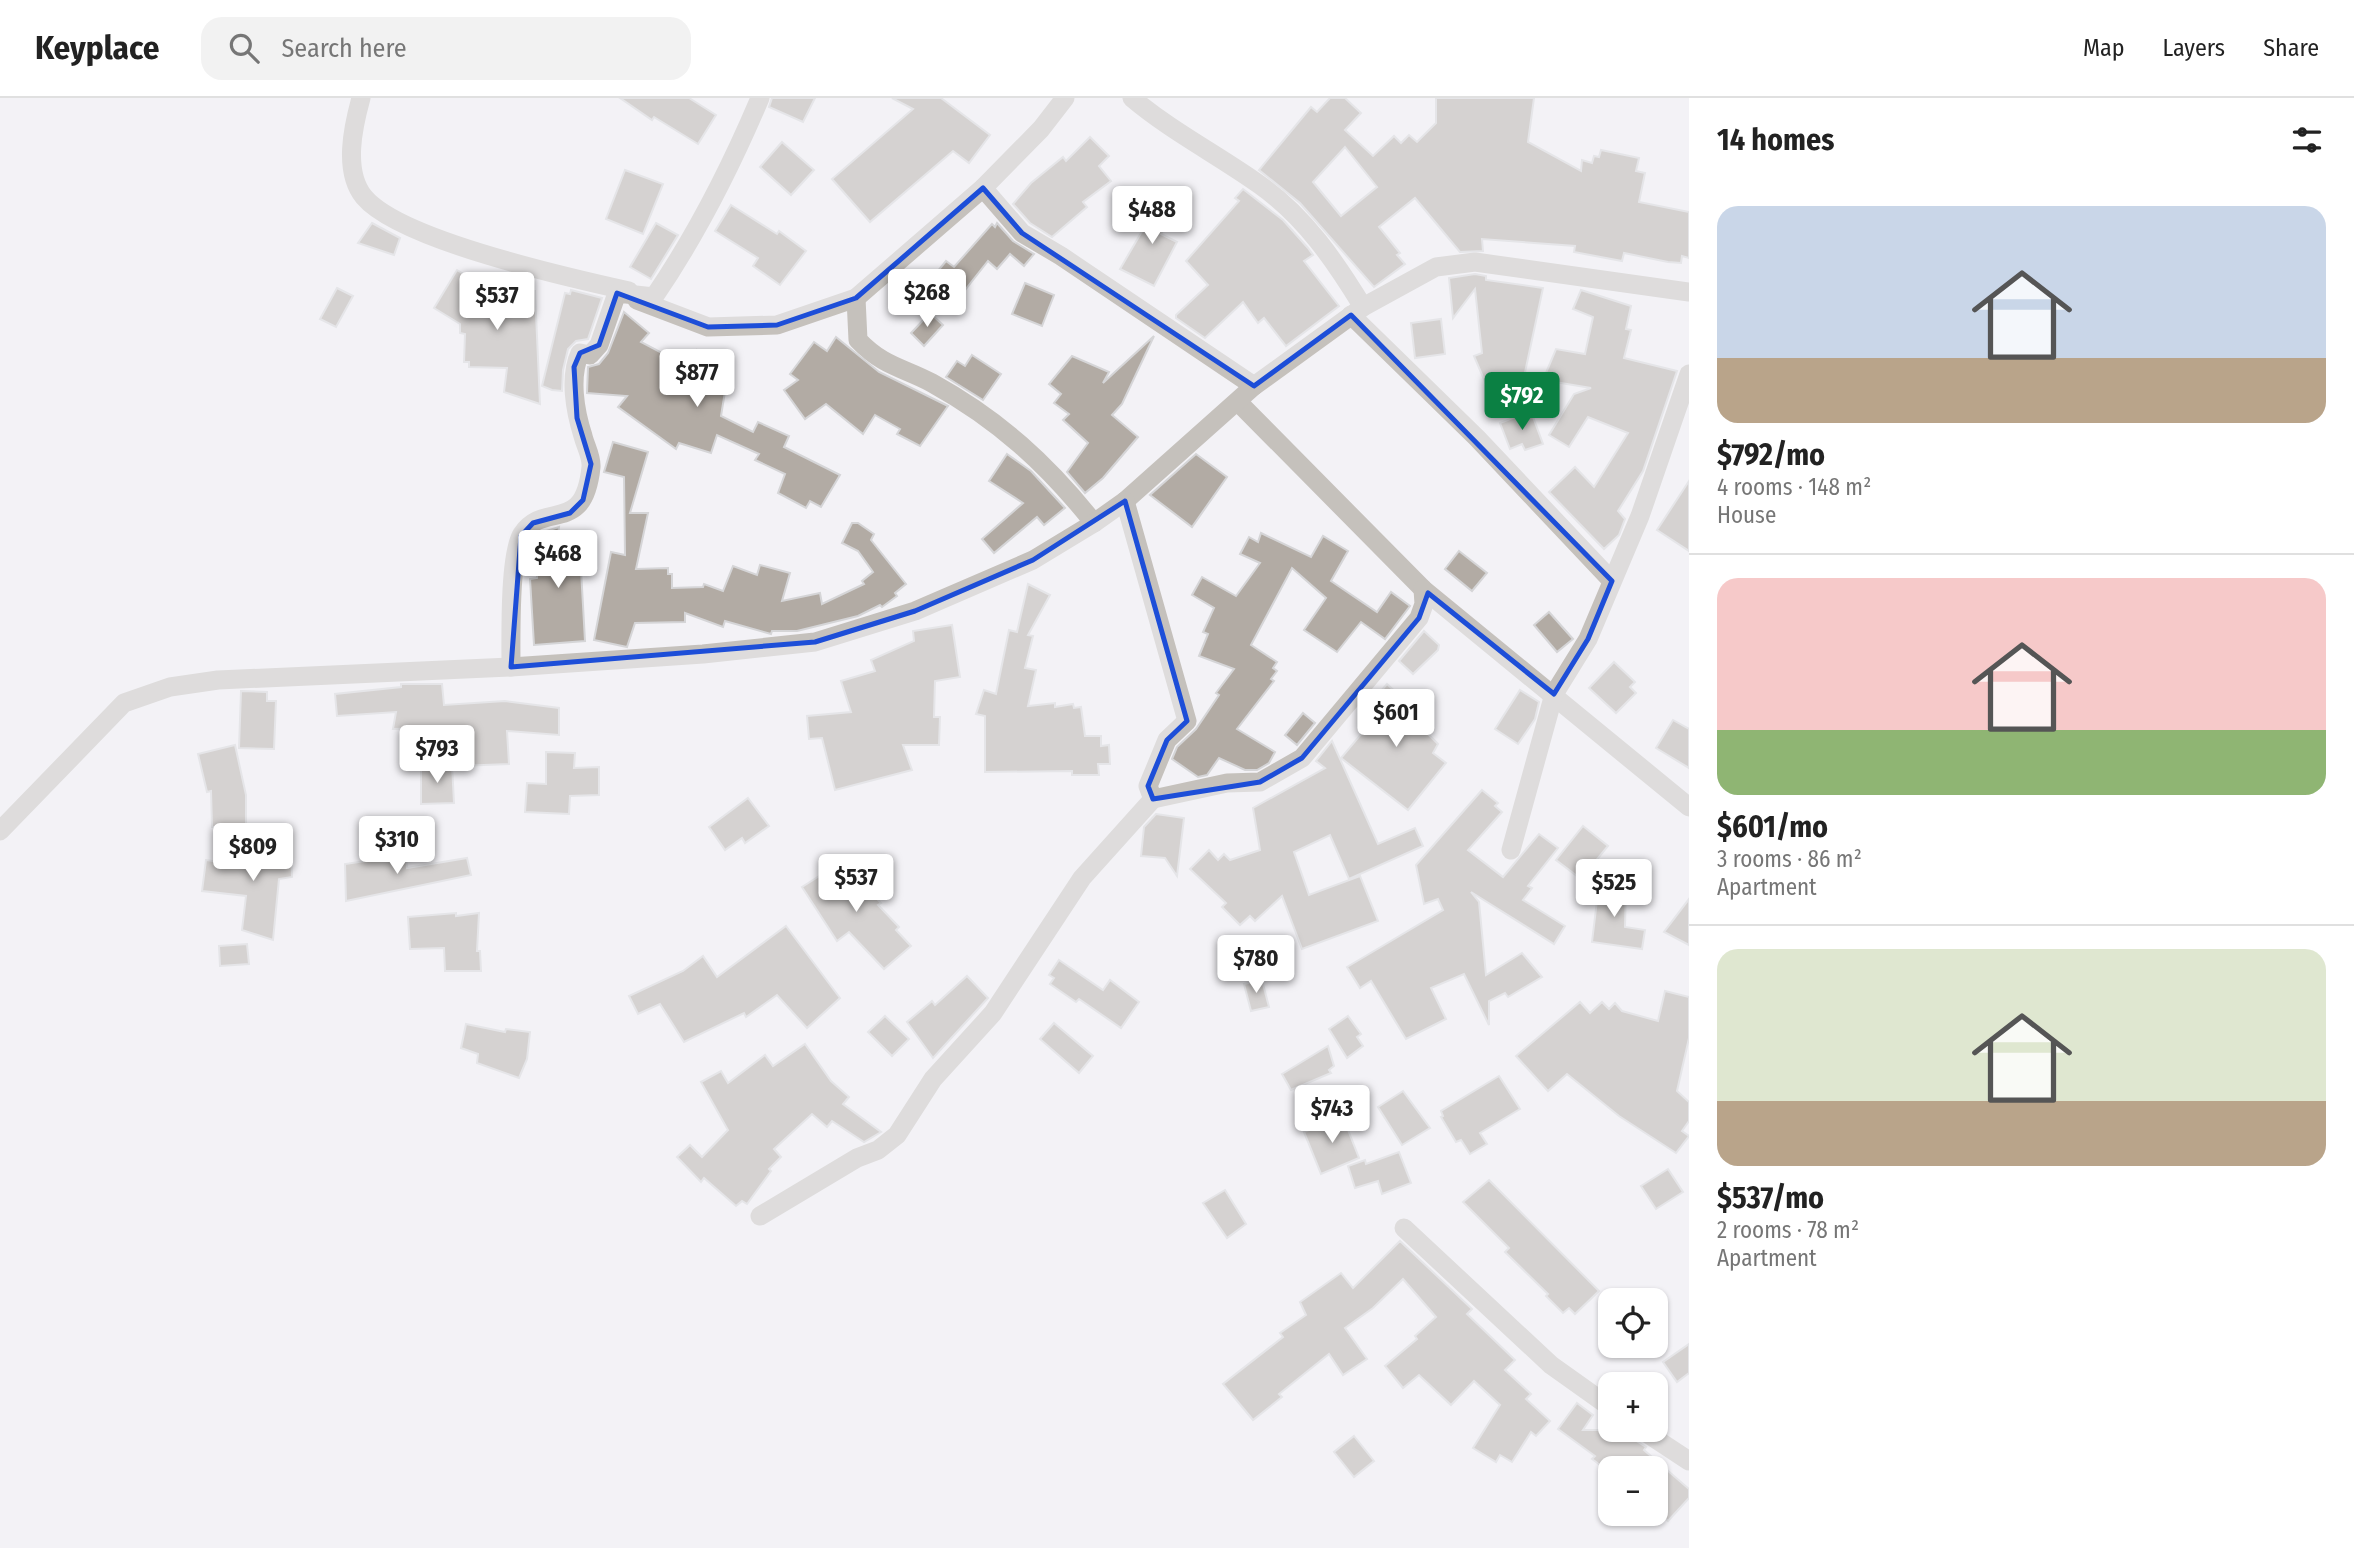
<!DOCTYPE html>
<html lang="en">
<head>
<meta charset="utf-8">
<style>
  body { margin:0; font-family:"Fira Sans Condensed",sans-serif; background:#f2f2f2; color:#222; height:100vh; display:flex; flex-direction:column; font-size:26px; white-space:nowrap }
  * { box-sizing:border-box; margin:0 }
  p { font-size:23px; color:#767676 }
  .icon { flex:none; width:38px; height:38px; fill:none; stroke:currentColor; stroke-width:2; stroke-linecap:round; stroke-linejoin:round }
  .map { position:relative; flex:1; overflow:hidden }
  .details { display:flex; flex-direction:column; background:#fff; width:665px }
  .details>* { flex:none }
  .buttons { position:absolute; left:1598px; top:1190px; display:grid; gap:14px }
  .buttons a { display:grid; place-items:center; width:70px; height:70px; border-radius:14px; background:#fff; box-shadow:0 2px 5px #0004; font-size:35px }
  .price { position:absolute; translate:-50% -60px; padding:0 16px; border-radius:7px; background:#fff; color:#222; font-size:23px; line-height:46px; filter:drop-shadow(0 2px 4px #0008) }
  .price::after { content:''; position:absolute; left:50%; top:42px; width:21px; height:16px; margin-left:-10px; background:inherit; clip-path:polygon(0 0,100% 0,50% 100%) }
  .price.on { background:#0b8043; color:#fff }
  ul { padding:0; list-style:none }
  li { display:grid; align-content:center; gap:14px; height:371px; padding:0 28px }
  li+li { border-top:2px solid #e0e0e0 }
  li span { display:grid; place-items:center; height:217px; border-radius:21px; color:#555 }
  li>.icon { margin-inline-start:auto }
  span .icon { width:126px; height:126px; fill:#fffc; stroke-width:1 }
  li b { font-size:30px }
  h2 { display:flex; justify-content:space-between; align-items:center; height:84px; padding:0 28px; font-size:30px }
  header { display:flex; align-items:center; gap:42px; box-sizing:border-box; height:98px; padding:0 35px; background:#fff; border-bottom:2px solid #e0e0e0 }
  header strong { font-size:33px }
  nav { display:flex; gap:38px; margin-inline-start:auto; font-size:24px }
  .search { width:490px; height:63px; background:#f2f2f2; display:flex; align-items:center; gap:18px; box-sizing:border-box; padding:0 24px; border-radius:21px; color:#767676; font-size:26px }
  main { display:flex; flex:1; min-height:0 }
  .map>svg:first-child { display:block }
  .building { fill:#b2aba4; stroke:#d5d5d7; stroke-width:2; fill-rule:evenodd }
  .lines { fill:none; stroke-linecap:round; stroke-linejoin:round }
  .street { stroke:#c5c1bc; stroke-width:19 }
  .marked { fill:none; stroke:#1d4ed8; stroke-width:5; stroke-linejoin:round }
</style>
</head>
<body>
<header>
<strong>Keyplace</strong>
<div class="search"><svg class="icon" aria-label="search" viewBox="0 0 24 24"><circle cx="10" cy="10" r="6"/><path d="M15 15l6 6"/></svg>Search here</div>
<nav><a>Map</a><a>Layers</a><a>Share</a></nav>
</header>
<main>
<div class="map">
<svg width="1689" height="1450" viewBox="0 0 1689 1450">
  <rect width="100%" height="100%" fill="#f3f2f6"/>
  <g class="building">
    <path d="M 620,0 L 689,0 L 716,17 L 698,46 L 654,19 L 652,22 Z"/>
    <path d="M 772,0 L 815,0 L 803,24 L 769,9 Z"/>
    <path d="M 892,0 L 941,0 L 990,37 L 969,65 L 953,53 L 870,124 L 832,81 L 913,11 Z"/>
    <path d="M 1330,0 L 1345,0 L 1361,15 L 1345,32 L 1373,58 L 1394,38 L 1401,45 L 1409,37 L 1417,44 L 1436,25 L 1436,0 L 1534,0 L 1528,44 L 1581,73 L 1582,62 L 1592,65 L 1594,58 L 1599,59 L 1601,52 L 1639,60 L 1636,73 L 1645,75 L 1639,104 L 1689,114 L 1689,160 L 1682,158 L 1681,165 L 1668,164 L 1624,155 L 1622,163 L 1574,154 L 1575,148 L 1482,141 L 1483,153 L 1460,154 L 1415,100 L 1379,129 L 1400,155 L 1397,157 L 1405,166 L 1374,189 L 1300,105 L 1259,72 L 1311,9 L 1317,14 ZM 1345,49 L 1377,89 L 1341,118 L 1313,84 Z"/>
    <path d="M 1090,39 L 1109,58 L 1099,68 L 1111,83 L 1083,104 L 1087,109 L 1052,139 L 1030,125 L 1013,106 L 1031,85 L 1063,59 L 1066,63 Z"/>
    <path d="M 782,44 L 814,72 L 791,97 L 760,69 Z"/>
    <path d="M 625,72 L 663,86 L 643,136 L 606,121 Z"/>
    <path d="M 1243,91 L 1283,122 L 1308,150 L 1313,157 L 1304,163 L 1339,208 L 1286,248 L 1264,220 L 1258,225 L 1243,204 L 1205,240 L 1176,220 L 1176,217 L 1208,187 L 1186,163 L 1239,103 L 1235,100 Z"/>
    <path d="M 1162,99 L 1178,110 L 1161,136 L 1177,144 L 1154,188 L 1120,171 Z"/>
    <path d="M 731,107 L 777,136 L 779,133 L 806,153 L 780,187 L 753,168 L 758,160 L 715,133 Z"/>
    <path d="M 372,125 L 400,140 L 394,157 L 358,145 Z"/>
    <path d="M 656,125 L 678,137 L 651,181 L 630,169 Z"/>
    <path d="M 997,125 L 1013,143 L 1034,156 L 1024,168 L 1010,156 L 997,171 L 988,163 L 950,211 L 924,190 L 946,163 L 954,169 L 992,126 L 995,129 Z"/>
    <path d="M 457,172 L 495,195 L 535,193 L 540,306 L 504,294 L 507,270 L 469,269 L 469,264 L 464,264 L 465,236 L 460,235 L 460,226 L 434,210 Z"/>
    <path d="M 1475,176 L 1486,178 L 1486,182 L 1543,190 L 1524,279 L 1518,278 L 1488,291 L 1474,258 L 1482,255 L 1475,191 L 1453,220 L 1449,180 Z"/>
    <path d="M 1025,185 L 1054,197 L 1042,228 L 1012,216 Z"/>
    <path d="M 337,190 L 353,198 L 336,229 L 320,221 Z"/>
    <path d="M 571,192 L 602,200 L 588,241 L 576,243 L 568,251 L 563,272 L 562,293 L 552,292 L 542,288 L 565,195 L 570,196 Z"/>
    <path d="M 1581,192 L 1631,208 L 1626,231 L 1631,232 L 1624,260 L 1677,273 L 1643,373 L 1618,413 L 1625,421 L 1619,437 L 1604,451 L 1549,394 L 1575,369 L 1594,389 L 1628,335 L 1588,319 L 1569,349 L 1549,337 L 1574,296 L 1591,290 L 1543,282 L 1556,251 L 1585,256 L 1593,219 L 1573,211 Z"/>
    <path d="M 624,214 L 649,235 L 641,244 L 694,272 L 697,252 L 731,257 L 721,318 L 753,334 L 758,324 L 789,338 L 784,349 L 840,377 L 821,409 L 810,403 L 806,410 L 778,395 L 785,376 L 755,362 L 759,356 L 717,337 L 711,355 L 679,345 L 676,351 L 618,309 L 627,298 L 587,295 L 588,269 L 599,266 L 608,255 Z"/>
    <path d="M 930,215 L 943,227 L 924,248 L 911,235 Z"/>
    <path d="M 1441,221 L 1445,256 L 1415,260 L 1411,225 Z"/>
    <path d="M 1154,238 L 1122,306 L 1112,317 L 1138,339 L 1103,380 L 1085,395 L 1067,374 L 1088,345 L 1063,322 L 1069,316 L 1054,305 L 1061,296 L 1049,286 L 1072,258 L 1109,274 L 1103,285 Z"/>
    <path d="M 836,239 L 879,274 L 948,308 L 920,348 L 897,336 L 900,331 L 875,317 L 863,336 L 826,306 L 805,321 L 784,292 L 798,282 L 790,276 L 814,244 L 827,253 Z"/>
    <path d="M 972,257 L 1001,276 L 983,302 L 946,279 L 957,263 L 965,268 Z"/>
    <path d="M 1523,316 L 1533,319 L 1543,346 L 1525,352 L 1522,346 L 1510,351 L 1500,325 Z"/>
    <path d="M 613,344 L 648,354 L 630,415 L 648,415 L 636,471 L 668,470 L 668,476 L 672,476 L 672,490 L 703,489 L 704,486 L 723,493 L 733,468 L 757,477 L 760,467 L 790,475 L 782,503 L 820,495 L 822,506 L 864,486 L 862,483 L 873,474 L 858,453 L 842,445 L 852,425 L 858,425 L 874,436 L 871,442 L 906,486 L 895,495 L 897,498 L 882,509 L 880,507 L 858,518 L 797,533 L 772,533 L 771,536 L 725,523 L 723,529 L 685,515 L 685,524 L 635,525 L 627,549 L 594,542 L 611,454 L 625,457 L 624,379 L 604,374 Z"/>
    <path d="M 1007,356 L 1031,373 L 1065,410 L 1044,427 L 1037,419 L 994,455 L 982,441 L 1023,405 L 989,383 Z"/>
    <path d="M 1196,356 L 1227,379 L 1192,429 L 1150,397 Z"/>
    <path d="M 1689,383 L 1689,453 L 1657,432 Z"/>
    <path d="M 559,429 L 558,437 L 579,436 L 585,543 L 534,547 L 530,481 L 537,480 L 536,446 L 543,434 Z"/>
    <path d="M 1261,435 L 1311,459 L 1323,438 L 1348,453 L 1331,483 L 1377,514 L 1391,494 L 1410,508 L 1385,541 L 1361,524 L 1337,554 L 1304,532 L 1326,500 L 1292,470 L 1251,547 L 1277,564 L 1273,570 L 1277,573 L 1271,581 L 1274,583 L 1237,631 L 1275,654 L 1269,665 L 1257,672 L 1245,672 L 1219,660 L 1207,677 L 1198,679 L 1172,661 L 1177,649 L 1196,631 L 1219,597 L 1216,595 L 1234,571 L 1199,558 L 1208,536 L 1203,534 L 1214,510 L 1192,497 L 1202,479 L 1236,498 L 1260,465 L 1240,456 L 1249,439 L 1258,444 Z"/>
    <path d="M 1459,453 L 1487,475 L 1472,493 L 1445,471 Z"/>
    <path d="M 1028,486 L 1050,497 L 1028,537 L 1033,538 L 1025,570 L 1036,572 L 1028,608 L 1055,605 L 1055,609 L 1073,606 L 1074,610 L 1081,609 L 1085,638 L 1101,638 L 1101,648 L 1109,647 L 1110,666 L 1098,666 L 1099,677 L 1072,677 L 1072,673 L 985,674 L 985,618 L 976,616 L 984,592 L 996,596 L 1009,532 L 1017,534 Z"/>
    <path d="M 1549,514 L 1573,541 L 1557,554 L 1534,527 Z"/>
    <path d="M 952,527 L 960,579 L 935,583 L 934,619 L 940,619 L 939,647 L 903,647 L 912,672 L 835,692 L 822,640 L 809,641 L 807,618 L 851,614 L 841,583 L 875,573 L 871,562 L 914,543 L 913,533 Z"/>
    <path d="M 1424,533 L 1439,547 L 1438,552 L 1413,576 L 1399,563 Z"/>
    <path d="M 1614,564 L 1635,584 L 1630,589 L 1636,595 L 1616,615 L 1589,590 Z"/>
    <path d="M 401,586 L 442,586 L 444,607 L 505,603 L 559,610 L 559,637 L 507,633 L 509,666 L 459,668 L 457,637 L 421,638 L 421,630 L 393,631 L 396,614 L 337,618 L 335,596 L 401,589 Z"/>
    <path d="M 1387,586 L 1428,624 L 1422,630 L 1438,646 L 1433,655 L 1446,665 L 1408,712 L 1341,660 L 1373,622 L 1363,614 Z"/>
    <path d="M 1520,592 L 1539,604 L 1535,621 L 1518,646 L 1495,631 Z"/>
    <path d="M 241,593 L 267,594 L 267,603 L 276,603 L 274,651 L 239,650 Z"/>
    <path d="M 1303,615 L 1315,625 L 1297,647 L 1285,637 Z"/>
    <path d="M 1673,622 L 1689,631 L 1689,670 L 1656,650 Z"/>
    <path d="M 1332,643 L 1378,746 L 1415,730 L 1423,748 L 1349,781 L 1330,737 L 1294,754 L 1309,797 L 1360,778 L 1378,823 L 1302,851 L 1282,798 L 1255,823 L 1250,818 L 1240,827 L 1222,809 L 1226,805 L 1190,771 L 1209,752 L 1218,762 L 1224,756 L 1230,762 L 1260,752 L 1253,710 L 1325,670 L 1316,663 Z"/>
    <path d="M 235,647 L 246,697 L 246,728 L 212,729 L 211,693 L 207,694 L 198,656 Z"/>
    <path d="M 546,654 L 575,655 L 574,670 L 599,669 L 599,697 L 570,698 L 569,716 L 525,714 L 527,685 L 546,686 Z"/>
    <path d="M 452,667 L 454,705 L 421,706 L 421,670 Z"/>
    <path d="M 1482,692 L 1498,705 L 1495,708 L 1502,714 L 1468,752 L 1503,779 L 1539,736 L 1558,750 L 1528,788 L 1532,790 L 1523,802 L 1565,828 L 1554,846 L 1471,794 L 1479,804 L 1486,877 L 1522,855 L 1542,879 L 1508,899 L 1505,895 L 1489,903 L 1489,927 L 1464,876 L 1431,890 L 1446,921 L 1406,941 L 1371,883 L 1360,890 L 1347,869 L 1443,812 L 1438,801 L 1424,806 L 1416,767 Z"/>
    <path d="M 748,700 L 769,728 L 745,745 L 742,740 L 725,752 L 709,729 Z"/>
    <path d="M 1156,716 L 1184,720 L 1177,778 L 1165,760 L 1141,758 L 1144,729 Z"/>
    <path d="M 1583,728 L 1608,748 L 1581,781 L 1556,762 Z"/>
    <path d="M 246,743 L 291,748 L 292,779 L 279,781 L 273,842 L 242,832 L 246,798 L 202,793 L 206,762 L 245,767 Z"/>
    <path d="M 406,757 L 407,770 L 467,760 L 471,777 L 346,803 L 345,766 Z"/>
    <path d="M 843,763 L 856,784 L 859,782 L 881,805 L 878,807 L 899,829 L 896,832 L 911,848 L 884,871 L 849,834 L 837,843 L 802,789 Z"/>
    <path d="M 1599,786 L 1626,787 L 1625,829 L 1645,832 L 1642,851 L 1592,844 Z"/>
    <path d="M 1689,801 L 1689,847 L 1664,834 Z"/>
    <path d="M 456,815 L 456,818 L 479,815 L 477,853 L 480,853 L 481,873 L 445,873 L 444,850 L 410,851 L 408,819 Z"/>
    <path d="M 786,828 L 840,900 L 807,930 L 777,897 L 746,919 L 744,915 L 684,944 L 660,906 L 638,916 L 629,898 L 683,873 L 703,858 L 717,879 Z"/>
    <path d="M 247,846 L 249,866 L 220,868 L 219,848 Z"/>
    <path d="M 1059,862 L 1103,892 L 1110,882 L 1139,904 L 1121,930 L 1079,901 L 1076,904 L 1050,886 L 1054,880 L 1049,877 Z"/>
    <path d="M 967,878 L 988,900 L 933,960 L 907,924 L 932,903 L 935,907 Z"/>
    <path d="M 1262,882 L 1269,909 L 1251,913 L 1244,886 Z"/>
    <path d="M 1665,893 L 1689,899 L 1689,940 L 1677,993 L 1689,1004 L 1689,1023 L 1682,1033 L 1689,1038 L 1676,1055 L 1619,1018 L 1567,976 L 1548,993 L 1516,958 L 1580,904 L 1590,915 L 1602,904 L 1609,911 L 1615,905 L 1622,913 L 1658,923 Z"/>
    <path d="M 885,918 L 909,941 L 892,958 L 868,934 Z"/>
    <path d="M 1348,918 L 1361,936 L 1357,939 L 1363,948 L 1347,960 L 1329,931 Z"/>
    <path d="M 1054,925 L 1093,958 L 1079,975 L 1040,941 Z"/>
    <path d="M 466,926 L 505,934 L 506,931 L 530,934 L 527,961 L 519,980 L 477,965 L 478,956 L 461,950 Z"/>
    <path d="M 805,946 L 831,983 L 849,999 L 843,1006 L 881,1034 L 864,1044 L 832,1023 L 827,1029 L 812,1016 L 774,1051 L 781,1059 L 769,1071 L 771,1073 L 747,1106 L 742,1103 L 736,1108 L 704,1080 L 701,1084 L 677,1059 L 690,1047 L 702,1059 L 728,1032 L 701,984 L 721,973 L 728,985 L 765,957 L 773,968 Z"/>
    <path d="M 1328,948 L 1334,968 L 1329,972 L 1331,975 L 1291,992 L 1282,976 Z"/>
    <path d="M 1499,978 L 1520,1011 L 1480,1035 L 1487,1046 L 1470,1056 L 1461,1042 L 1456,1044 L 1441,1019 L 1443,1018 L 1441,1013 Z"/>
    <path d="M 1403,993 L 1430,1030 L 1402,1047 L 1378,1009 Z"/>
    <path d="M 1343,1019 L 1359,1060 L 1321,1076 L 1304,1034 Z"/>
    <path d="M 1399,1054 L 1411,1085 L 1382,1096 L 1378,1083 L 1355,1090 L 1348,1068 L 1365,1062 L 1366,1066 Z"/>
    <path d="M 1668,1071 L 1683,1094 L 1656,1111 L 1641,1088 Z"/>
    <path d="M 1489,1082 L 1599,1193 L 1575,1216 L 1569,1210 L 1563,1215 L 1546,1198 L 1548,1196 L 1505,1154 L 1509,1150 L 1463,1104 Z"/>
    <path d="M 1225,1092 L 1246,1126 L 1227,1140 L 1203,1105 Z"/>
    <path d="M 1400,1143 L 1472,1211 L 1467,1216 L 1515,1262 L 1505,1272 L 1531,1296 L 1526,1301 L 1550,1323 L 1536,1338 L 1531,1334 L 1512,1364 L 1500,1357 L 1496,1364 L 1473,1350 L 1500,1307 L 1474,1283 L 1451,1307 L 1419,1277 L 1403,1290 L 1385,1268 L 1417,1241 L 1415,1238 L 1436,1219 L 1403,1181 L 1373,1210 L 1345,1230 L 1367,1261 L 1343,1277 L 1329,1256 L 1279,1296 L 1282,1299 L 1253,1322 L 1223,1286 L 1283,1239 L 1280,1235 L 1306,1217 L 1300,1204 L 1341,1175 L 1353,1190 Z"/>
    <path d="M 1689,1246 L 1689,1275 L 1677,1284 L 1663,1264 Z"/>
    <path d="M 1577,1305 L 1593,1317 L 1583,1332 L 1629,1332 L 1635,1342 L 1646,1349 L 1644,1352 L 1689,1391 L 1689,1400 L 1668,1423 L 1656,1412 L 1656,1370 L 1604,1370 L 1592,1361 L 1595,1358 L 1558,1331 Z"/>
    <path d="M 1354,1338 L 1374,1363 L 1354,1379 L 1334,1354 Z"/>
  </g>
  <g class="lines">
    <g class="street">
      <path d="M 361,0 C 353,29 343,73 364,99 C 400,142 570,180 629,193"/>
      <path d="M 1132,0 C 1171,33 1218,57 1260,87 C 1305,119 1335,163 1363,209"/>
      <path d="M 983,90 L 1022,135 L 1061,158 L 1254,288"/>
      <path d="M 856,200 L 858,242 C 884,269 902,269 932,285 C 999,322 1047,366 1094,425"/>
      <path d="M 637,202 L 708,229 L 777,227 L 856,200 L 983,90 L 1041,31 L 1065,0"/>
      <path d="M 1351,217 L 1477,340 L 1612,483"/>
      <path d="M 1238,304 L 1423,491 L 1689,709"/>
      <path d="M 511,569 C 511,541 509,457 522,436 C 545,402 584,438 591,369 C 592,359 585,347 583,338 C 575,313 569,279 580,255 L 590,257 L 599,247 L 617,195 L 654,199 C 697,136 730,71 760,0"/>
      <path d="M 1153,701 L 1227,685 L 1260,684 L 1302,660 L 1419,520 L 1424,506 L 1423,491"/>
      <path d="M 0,733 L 124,605 L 170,589 L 218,582 L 511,569 L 703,556 L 815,544 L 915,513 L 1033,462 L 1094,425 L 1125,403 L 1254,288 L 1363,209 L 1436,169 L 1475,164 L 1689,194"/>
      <path d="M 1511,752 L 1554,596 L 1588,541 L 1640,418 L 1689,276"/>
      <path d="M 760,1118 L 857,1060 L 878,1052 L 897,1037 L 933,981 L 993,915 L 1082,780 L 1153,701 L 1148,688 L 1167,642 L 1187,623 L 1125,403"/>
      <path d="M 1404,1130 L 1551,1267 L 1610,1309"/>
      <path d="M 1642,1332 L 1689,1363"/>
    </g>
  </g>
  <path d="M0 0H1689V1450H0ZM 983,90 L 1022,135 L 1254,288 L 1351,217 L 1612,483 L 1588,541 L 1554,596 L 1428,495 L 1419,520 L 1302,660 L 1260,684 L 1153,701 L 1148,688 L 1167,642 L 1187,623 L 1125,403 L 1033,462 L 915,513 L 815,544 L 511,569 L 521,438 L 533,425 L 570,415 L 583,402 L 591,366 L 577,320 L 574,269 L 580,255 L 599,247 L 617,195 L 708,229 L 777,227 L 856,200 Z" fill="#f3f2f6" fill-opacity=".55" fill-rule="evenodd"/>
  <path class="marked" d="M 983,90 L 1022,135 L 1254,288 L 1351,217 L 1612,483 L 1588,541 L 1554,596 L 1428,495 L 1419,520 L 1302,660 L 1260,684 L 1153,701 L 1148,688 L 1167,642 L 1187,623 L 1125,403 L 1033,462 L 915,513 L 815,544 L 511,569 L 521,438 L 533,425 L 570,415 L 583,402 L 591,366 L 577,320 L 574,269 L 580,255 L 599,247 L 617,195 L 708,229 L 777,227 L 856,200 Z"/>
</svg>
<div class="buttons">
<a><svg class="icon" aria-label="locate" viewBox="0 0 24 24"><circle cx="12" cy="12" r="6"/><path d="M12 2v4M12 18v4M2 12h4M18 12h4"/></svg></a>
<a>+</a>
<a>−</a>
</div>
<b class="price" style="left:1152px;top:148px">$488</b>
<b class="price" style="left:927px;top:231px">$268</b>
<b class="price" style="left:497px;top:234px">$537</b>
<b class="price" style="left:697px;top:311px">$877</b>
<b class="price on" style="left:1522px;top:334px">$792</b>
<b class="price" style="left:558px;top:492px">$468</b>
<b class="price" style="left:1396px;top:651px">$601</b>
<b class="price" style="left:437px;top:687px">$793</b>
<b class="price" style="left:397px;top:778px">$310</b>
<b class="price" style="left:253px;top:785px">$809</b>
<b class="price" style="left:856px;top:816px">$537</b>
<b class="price" style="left:1614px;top:821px">$525</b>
<b class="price" style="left:1256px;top:897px">$780</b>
<b class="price" style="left:1332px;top:1047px">$743</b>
</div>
<section class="details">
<h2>14 homes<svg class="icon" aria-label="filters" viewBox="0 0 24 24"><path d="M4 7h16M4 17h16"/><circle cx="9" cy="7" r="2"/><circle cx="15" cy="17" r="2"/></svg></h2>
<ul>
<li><span style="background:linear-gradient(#c9d6e8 70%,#b9a48a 0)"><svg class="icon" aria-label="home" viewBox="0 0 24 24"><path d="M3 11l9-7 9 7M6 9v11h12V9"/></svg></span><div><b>$792/mo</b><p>4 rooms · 148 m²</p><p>House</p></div></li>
<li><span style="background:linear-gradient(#f6c9c9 70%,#8fb573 0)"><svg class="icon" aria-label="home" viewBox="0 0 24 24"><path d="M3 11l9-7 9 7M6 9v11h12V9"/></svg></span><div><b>$601/mo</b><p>3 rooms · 86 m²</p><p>Apartment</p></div></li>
<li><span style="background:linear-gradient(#dfe7d0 70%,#b9a48a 0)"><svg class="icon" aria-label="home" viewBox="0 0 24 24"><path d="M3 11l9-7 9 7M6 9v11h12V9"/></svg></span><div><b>$537/mo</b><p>2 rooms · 78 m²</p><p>Apartment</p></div></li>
</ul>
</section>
</main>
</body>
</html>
